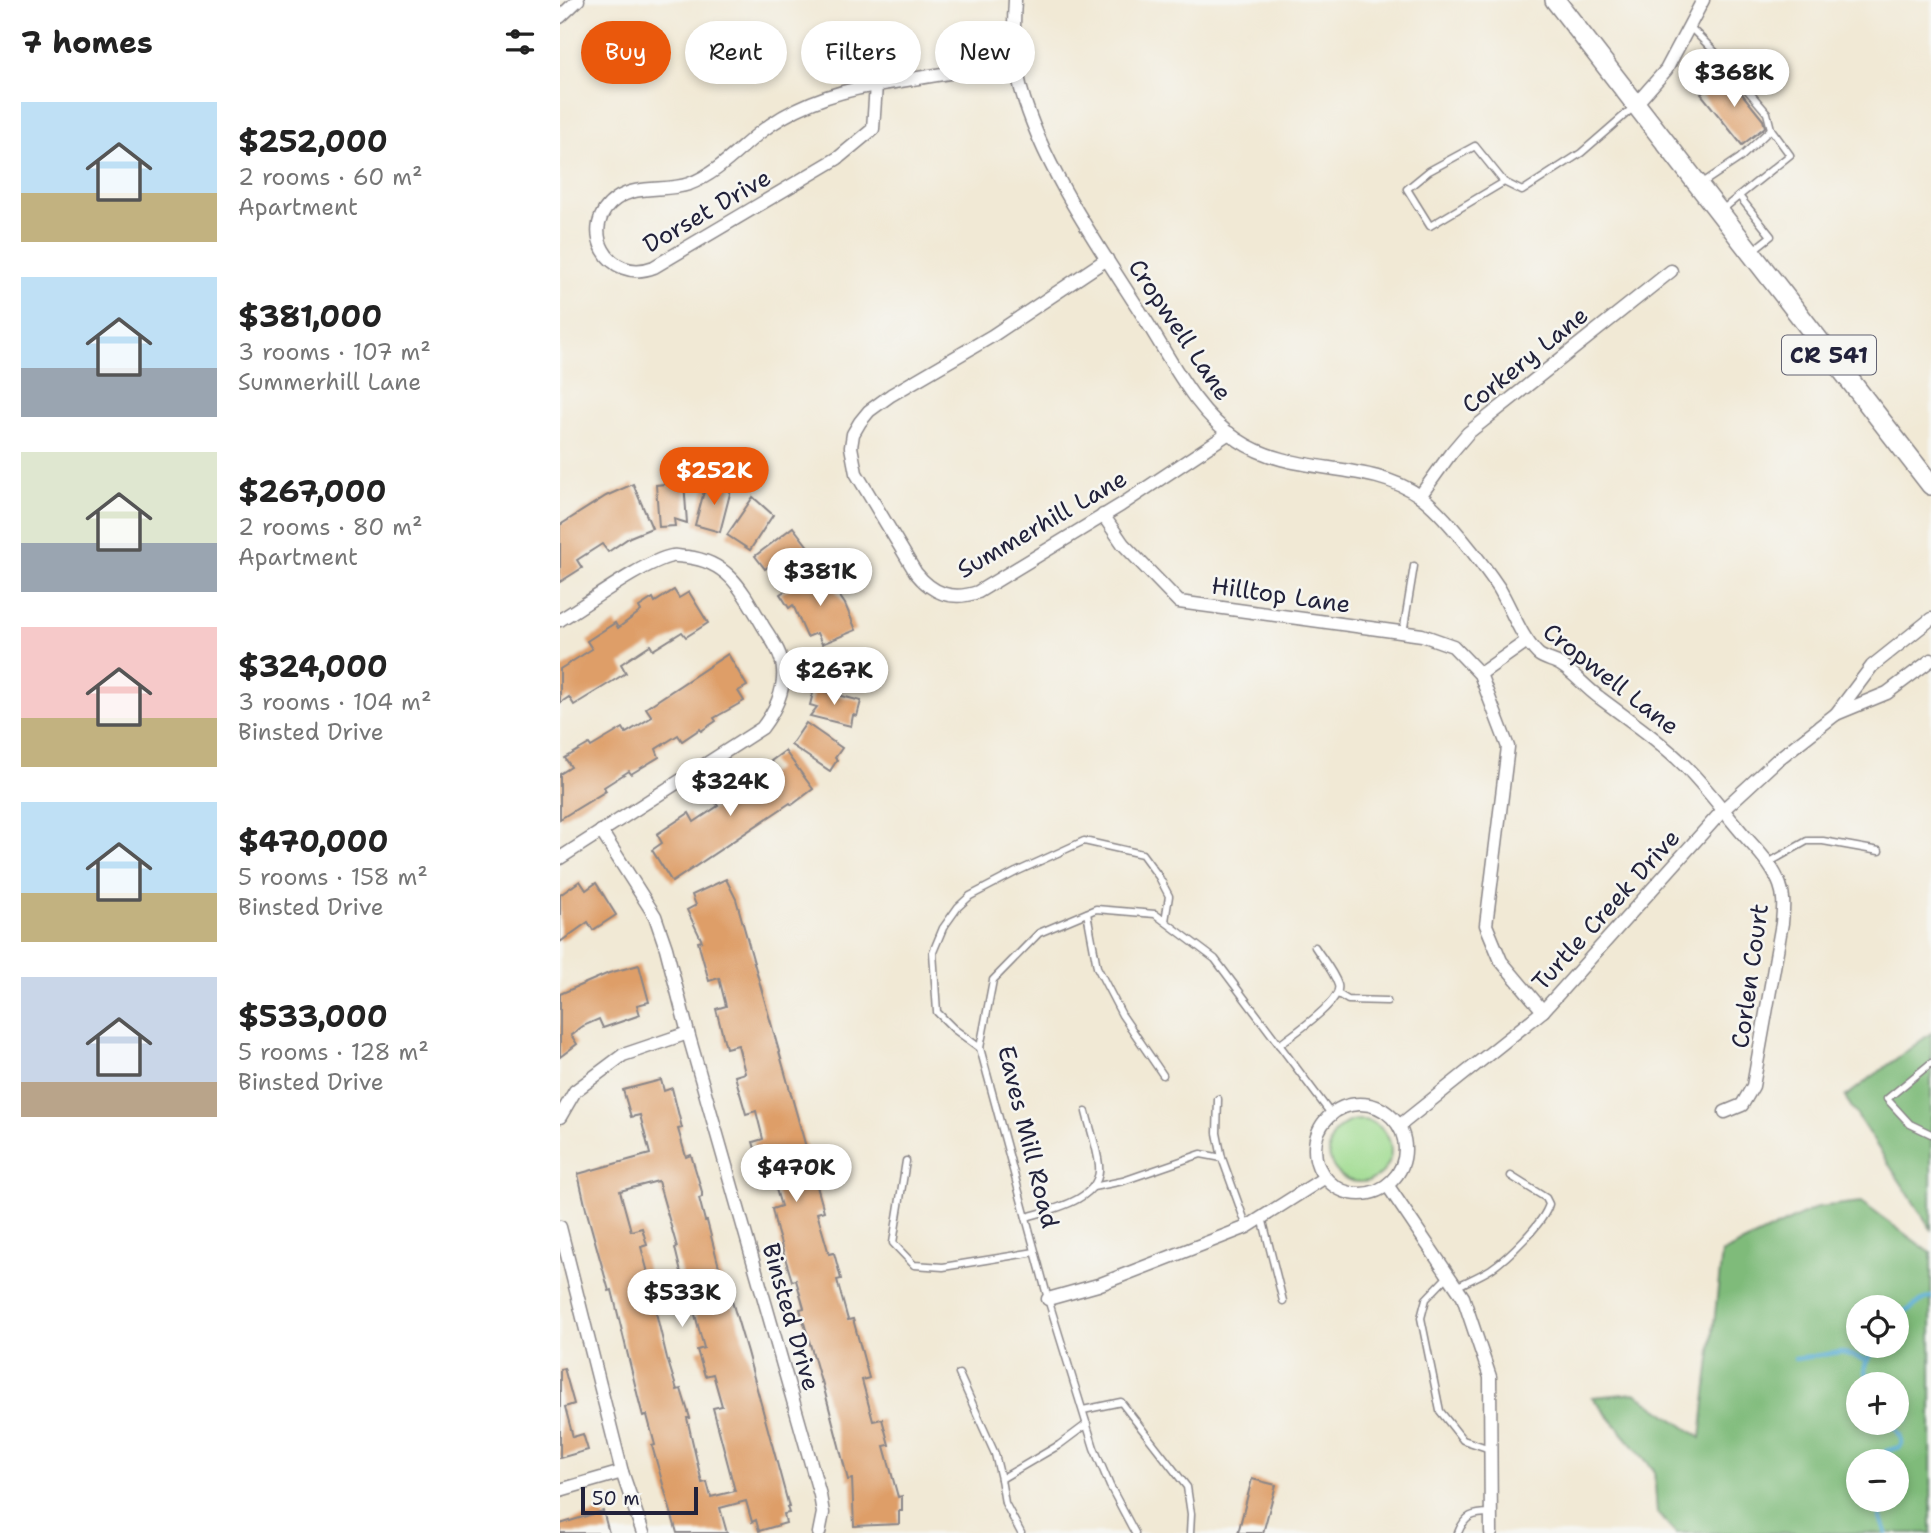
<!DOCTYPE html>
<html lang="en">
<head>
<meta charset="utf-8">
<style>
  body { margin:0; font-family:"Shantell Sans",sans-serif; background:#f2f2f2; color:#222; height:100vh; display:flex; flex-direction:column; font-size:26px; white-space:nowrap }
  * { box-sizing:border-box; margin:0 }
  p { font-size:23px; color:#767676 }
  .icon { flex:none; width:38px; height:38px; fill:none; stroke:currentColor; stroke-width:2; stroke-linecap:round; stroke-linejoin:round }
  .map { position:relative; flex:1; overflow:hidden }
  .sheet { display:flex; flex-direction:column; background:#fff; width:560px }
  .sheet>* { flex:none }
  .guide { position:absolute; left:21px; top:21px; width:665px; height:63px; display:flex; gap:14px }
  .tools { position:absolute; left:1286px; top:1295px; display:grid; gap:14px }
  .tools a { display:grid; place-items:center; width:63px; height:63px; border-radius:50%; background:#fff; box-shadow:0 4px 10px #0003; font-size:35px }
  .scale { position:absolute; left:21px; bottom:18px; width:117px; box-sizing:border-box; padding-left:7px; border:4px solid #22223b; border-top:0; font-size:19px; line-height:24px; white-space:nowrap; color:#22223b; -webkit-text-stroke:5px #f6f6f2; paint-order:stroke }
  .price { position:absolute; translate:-50% -60px; padding:0 16px; border-radius:24px; background:#fff; color:#222; font-size:23px; line-height:46px; filter:drop-shadow(0 2px 4px #0008) }
  .price::after { content:''; position:absolute; left:50%; top:42px; width:21px; height:16px; margin-left:-10px; background:inherit; clip-path:polygon(0 0,100% 0,50% 100%) }
  .price.on { background:#ea580c; color:#fff }
  ul { padding:0; list-style:none }
  li { display:flex; align-items:center; gap:21px; height:175px; padding:0 21px }
  li span { display:grid; place-items:center; flex:none; width:196px; height:140px; border-radius:0px; color:#555 }
  li>.icon { margin-inline-start:auto }
  span .icon { width:84px; height:84px; fill:#fffc; stroke-width:1 }
  li b { font-size:30px }
  h2 { display:flex; justify-content:space-between; align-items:center; height:84px; padding:0 21px; font-size:30px }
  .chip { padding:0 24px; border-radius:32px; background:#fff; box-shadow:0 4px 10px #0003; font-size:24px; line-height:63px }
  .chip.on { background:#ea580c; color:#fff }
  main { display:flex; flex:1; min-height:0 }
  .map>svg:first-child { display:block }
  .green { fill:#9fdb8f; stroke:#607e65; stroke-width:2 }
  .forest { fill:#7fbb7a; stroke:#506e5a; stroke-width:2; fill-rule:evenodd }
  .lines { fill:none; stroke-linecap:round; stroke-linejoin:round }
  .stream { stroke:#56acd3; stroke-width:4.5 }
  .building { fill:#de9e67; fill-rule:evenodd }
  .lane-casing { stroke:#8a8688; stroke-width:9 }
  .street-casing { stroke:#8a8688; stroke-width:15 }
  .primary-casing { stroke:#8a8688; stroke-width:22 }
  .lane { stroke:#fff; stroke-width:6 }
  .street { stroke:#fff; stroke-width:12 }
  .primary { stroke:#fff; stroke-width:19 }
  .labels { text-anchor:middle; stroke-width:5; stroke-linejoin:round; paint-order:stroke }
  .shield { fill:#f6f6f2; stroke:#626272; stroke-width:2 }
  .shield-label { font-size:23px; font-weight:bold; fill:#22223b }
  .street-label { font-size:24px; fill:#22223b; stroke:#f6f6f2 }
</style>
</head>
<body>
<main>
<section class="sheet">
<h2>7 homes<svg class="icon" aria-label="filters" viewBox="0 0 24 24"><path d="M4 7h16M4 17h16"/><circle cx="9" cy="7" r="2"/><circle cx="15" cy="17" r="2"/></svg></h2>
<ul>
<li><span style="background:linear-gradient(#bfe0f5 65%,#c2b280 0)"><svg class="icon" aria-label="home" viewBox="0 0 24 24"><path d="M3 11l9-7 9 7M6 9v11h12V9"/></svg></span><div><b>$252,000</b><p>2 rooms · 60 m²</p><p>Apartment</p></div></li>
<li><span style="background:linear-gradient(#bfe0f5 65%,#9aa5b1 0)"><svg class="icon" aria-label="home" viewBox="0 0 24 24"><path d="M3 11l9-7 9 7M6 9v11h12V9"/></svg></span><div><b>$381,000</b><p>3 rooms · 107 m²</p><p>Summerhill Lane</p></div></li>
<li><span style="background:linear-gradient(#dfe7d0 65%,#9aa5b1 0)"><svg class="icon" aria-label="home" viewBox="0 0 24 24"><path d="M3 11l9-7 9 7M6 9v11h12V9"/></svg></span><div><b>$267,000</b><p>2 rooms · 80 m²</p><p>Apartment</p></div></li>
<li><span style="background:linear-gradient(#f6c9c9 65%,#c2b280 0)"><svg class="icon" aria-label="home" viewBox="0 0 24 24"><path d="M3 11l9-7 9 7M6 9v11h12V9"/></svg></span><div><b>$324,000</b><p>3 rooms · 104 m²</p><p>Binsted Drive</p></div></li>
<li><span style="background:linear-gradient(#bfe0f5 65%,#c2b280 0)"><svg class="icon" aria-label="home" viewBox="0 0 24 24"><path d="M3 11l9-7 9 7M6 9v11h12V9"/></svg></span><div><b>$470,000</b><p>5 rooms · 158 m²</p><p>Binsted Drive</p></div></li>
<li><span style="background:linear-gradient(#c9d6e8 75%,#b9a48a 0)"><svg class="icon" aria-label="home" viewBox="0 0 24 24"><path d="M3 11l9-7 9 7M6 9v11h12V9"/></svg></span><div><b>$533,000</b><p>5 rooms · 128 m²</p><p>Binsted Drive</p></div></li>
</ul>
</section>
<div class="map">
<svg width="1371" height="1533" viewBox="0 0 1371 1533">
  <rect width="100%" height="100%" fill="#f6f6f2"/>
  <filter id="ink" filterUnits="userSpaceOnUse"><feTurbulence type="fractalNoise" baseFrequency=".0143" numOctaves="2"/><feDisplacementMap in="SourceGraphic" scale="14" xChannelSelector="R" yChannelSelector="G"/><feConvolveMatrix kernelMatrix="1 2 1 2 8 2 1 2 1" color-interpolation-filters="sRGB"/></filter>
  <filter id="wash" filterUnits="userSpaceOnUse"><feTurbulence type="fractalNoise" baseFrequency=".00686" numOctaves="4" result="noise"/><feDisplacementMap in="SourceGraphic" scale="28" xChannelSelector="R" yChannelSelector="G"/><feGaussianBlur stdDeviation="1.57" result="paint"/><feColorMatrix in="noise" values="0 0 0 0 0 0 0 0 0 0 0 0 0 0 0 0 0 1.4 0 .05"/><feComposite in="paint" operator="in"/></filter>
  <g filter="url(#wash)">
    <rect width="100%" height="100%" fill="#f1e9d5"/>
    <circle class="green" cx="800" cy="1151" r="31"/>
    <g class="forest">
      <path d="M 1371,1033 L 1371,1229 L 1285,1097 Z"/>
      <path d="M 1301,1202 L 1371,1253 L 1371,1533 L 1116,1533 L 1097,1513 L 1094,1470 L 1032,1397 L 1075,1393 L 1141,1438 L 1162,1253 L 1258,1207 ZM 1298,1307 L 1337,1307 L 1337,1346 L 1298,1346 ZM 1298,1384 L 1337,1384 L 1337,1423 L 1298,1423 ZM 1298,1461 L 1337,1461 L 1337,1500 L 1298,1500 Z"/>
    </g>
    <g class="lines">
      <g class="stream">
        <path d="M 1337,1314 C 1351,1313 1357,1300 1371,1297"/>
        <path d="M 1235,1359 L 1281,1352 L 1306,1360"/>
        <path d="M 1313,1384 C 1297,1365 1308,1363 1316,1346"/>
        <path d="M 1337,1395 L 1349,1415 L 1346,1420 L 1337,1420"/>
        <path d="M 1323,1461 L 1326,1451 L 1340,1447 L 1342,1443 L 1340,1435 L 1332,1423"/>
        <path d="M 1326,1533 L 1320,1516 L 1330,1500"/>
      </g>
    </g>
    <g id="blocks">
      <g class="building">
        <path d="M 1166,74 L 1203,120 L 1205,127 L 1182,145 L 1141,94 Z"/>
        <path d="M 124,482 L 127,523 L 114,519 L 115,526 L 99,527 L 96,485 Z"/>
        <path d="M 158,482 L 172,486 L 160,532 L 135,525 L 146,484 L 157,486 Z"/>
        <path d="M 73,484 L 92,528 L 70,537 L 48,552 L 42,544 L 17,560 L 22,568 L 0,582 L 0,525 L 46,496 Z"/>
        <path d="M 193,497 L 213,515 L 190,550 L 167,535 Z"/>
        <path d="M 233,527 L 249,548 L 220,570 L 213,563 L 205,569 L 195,556 Z"/>
        <path d="M 261,569 L 285,604 L 296,630 L 262,644 L 257,633 L 247,637 L 233,605 L 229,608 L 220,594 Z"/>
        <path d="M 114,590 L 119,598 L 129,592 L 148,623 L 126,637 L 122,632 L 93,650 L 90,645 L 61,664 L 66,673 L 14,705 L 9,697 L 0,703 L 0,669 L 32,649 L 27,641 L 55,623 L 58,628 L 81,611 L 79,607 L 93,598 L 95,602 Z"/>
        <path d="M 301,651 L 303,678 L 255,683 L 254,667 L 264,665 L 263,655 Z"/>
        <path d="M 168,654 L 187,686 L 178,691 L 184,701 L 154,718 L 156,721 L 141,731 L 140,729 L 122,741 L 118,735 L 96,749 L 99,757 L 71,774 L 69,771 L 44,787 L 46,791 L 0,819 L 0,774 L 11,767 L 5,758 L 29,744 L 31,747 L 63,728 L 66,733 L 92,717 L 86,708 Z"/>
        <path d="M 254,689 L 301,701 L 297,716 L 293,715 L 291,726 L 250,716 L 257,707 L 250,705 Z"/>
        <path d="M 246,723 L 282,748 L 275,758 L 277,760 L 270,771 L 231,745 Z"/>
        <path d="M 225,751 L 253,789 L 232,805 L 230,803 L 112,882 L 92,850 L 102,843 L 97,834 L 129,813 L 134,822 L 158,806 L 153,799 L 187,777 L 193,786 L 217,769 L 211,761 Z"/>
        <path d="M 166,879 L 176,899 L 264,1211 L 257,1213 L 269,1254 L 274,1253 L 281,1279 L 277,1280 L 288,1320 L 293,1319 L 309,1378 L 302,1380 L 313,1421 L 322,1419 L 329,1445 L 324,1446 L 338,1497 L 342,1496 L 342,1511 L 339,1511 L 339,1524 L 294,1526 L 292,1479 L 288,1480 L 262,1381 L 261,1382 L 240,1309 L 244,1308 L 236,1280 L 232,1281 L 217,1231 L 212,1209 L 221,1206 L 213,1179 L 205,1181 L 193,1142 L 203,1139 L 196,1111 L 186,1114 L 175,1076 L 185,1073 L 178,1045 L 166,1048 L 156,1009 L 166,1006 L 159,978 L 149,981 L 138,942 L 142,941 L 127,910 L 136,905 L 132,895 Z"/>
        <path d="M 20,881 L 26,890 L 36,883 L 56,915 L 33,930 L 28,922 L 0,942 L 0,895 Z"/>
        <path d="M 79,965 L 89,1002 L 77,1005 L 80,1015 L 43,1028 L 39,1019 L 23,1026 L 11,1035 L 17,1044 L 0,1057 L 0,994 L 49,973 Z"/>
        <path d="M 101,1080 L 104,1091 L 112,1088 L 122,1128 L 118,1129 L 126,1157 L 131,1155 L 138,1178 L 142,1192 L 142,1197 L 139,1198 L 145,1221 L 147,1221 L 163,1282 L 166,1281 L 187,1352 L 229,1507 L 227,1507 L 229,1513 L 224,1514 L 226,1523 L 199,1531 L 196,1520 L 192,1522 L 186,1501 L 160,1508 L 167,1533 L 117,1533 L 92,1446 L 95,1445 L 87,1415 L 83,1416 L 79,1401 L 52,1290 L 49,1291 L 26,1209 L 18,1174 L 90,1154 L 80,1115 L 71,1117 L 63,1090 ZM 98,1181 L 117,1247 L 115,1248 L 123,1281 L 116,1283 L 123,1309 L 133,1307 L 144,1348 L 137,1350 L 145,1376 L 153,1374 L 162,1406 L 153,1408 L 175,1491 L 151,1497 L 147,1482 L 142,1483 L 127,1418 L 130,1418 L 121,1389 L 117,1390 L 107,1358 L 91,1292 L 93,1291 L 81,1247 L 87,1245 L 82,1228 L 71,1231 L 60,1191 Z"/>
        <path d="M 4,1368 L 14,1404 L 5,1407 L 13,1437 L 23,1434 L 28,1450 L 0,1458 L 0,1369 Z"/>
        <path d="M 692,1479 L 716,1485 L 703,1533 L 678,1533 Z"/>
        <path d="M 43,1511 L 49,1533 L 0,1533 L 0,1524 Z"/>
      </g>
    </g>
  </g>
  <g filter="url(#ink)">
    <use href="#blocks" fill-opacity="0" stroke="#8a8688" stroke-width="2"/>
    <g class="lines">
      <g class="lane-casing">
        <g id="lane">
          <path d="M 1130,27 L 1155,52 L 1207,113 L 1211,129 L 1180,158 L 1141,184"/>
          <path d="M 944,182 L 870,226 L 847,189 L 869,171 L 915,146 L 944,182 L 962,191 L 1021,153 L 1075,106"/>
          <path d="M 1179,196 L 1230,155 L 1211,129"/>
          <path d="M 1162,210 L 1179,196 L 1211,236 L 1192,251"/>
          <path d="M 843,633 L 854,566"/>
          <path d="M 1208,863 L 1247,841 L 1263,841 L 1319,851"/>
          <path d="M 527,913 L 537,967 L 562,1015 L 603,1075"/>
          <path d="M 778,994 L 788,1000 L 827,1001"/>
          <path d="M 719,1045 C 732,1035 783,1001 778,985 C 774,972 762,958 755,947"/>
          <path d="M 420,1048 L 394,1029 L 377,1012 L 373,952 L 383,928 L 398,907 L 410,896 L 456,872 L 524,841 L 582,854 L 599,877 L 609,896 L 605,921"/>
          <path d="M 1371,1063 L 1327,1099 L 1350,1124 L 1371,1134"/>
          <path d="M 658,1099 L 657,1133 L 662,1158"/>
          <path d="M 346,1161 L 333,1243 L 354,1265 L 383,1267 L 475,1252"/>
          <path d="M 533,1187 L 563,1181 L 641,1154 L 662,1158 L 687,1227"/>
          <path d="M 466,1217 C 490,1210 543,1200 539,1165 C 537,1147 530,1129 526,1112"/>
          <path d="M 702,1217 L 723,1301"/>
          <path d="M 888,1276 L 866,1299 L 861,1318 L 880,1411 L 903,1440 L 930,1449"/>
          <path d="M 896,1287 C 907,1281 920,1276 931,1269 C 947,1258 984,1223 989,1204 L 986,1198 L 951,1176"/>
          <path d="M 399,1374 L 435,1454 L 441,1479 L 499,1445 L 527,1424"/>
          <path d="M 523,1410 L 561,1402 L 627,1487 L 631,1514 L 630,1533"/>
          <path d="M 441,1479 L 445,1503 L 461,1533"/>
          <path d="M 575,1533 L 550,1486 L 534,1448 L 488,1299 L 420,1048 L 433,980 L 479,933 L 536,909 L 595,914 L 655,959 L 771,1114"/>
          <path d="M 898,1533 C 905,1515 913,1513 931,1513"/>
        </g>
      </g>
      <g class="street-casing">
        <g id="street">
          <path d="M 455,0 C 453,30 453,60 461,89 C 484,170 540,248 585,319 C 611,360 636,413 678,440 C 732,477 807,459 860,496 C 883,512 923,564 939,588 C 952,610 960,636 978,654 C 985,660 994,660 1001,665 C 1015,674 1026,688 1040,698 C 1069,720 1099,740 1125,766 C 1149,790 1168,818 1191,843 C 1203,856 1214,869 1220,885 C 1225,898 1223,910 1222,923 L 1193,1086 L 1182,1105 L 1165,1112"/>
          <path d="M 0,17 L 18,0"/>
          <path d="M 316,85 L 313,129 L 278,158 L 94,267 C 48,285 17,226 56,199 C 78,184 105,192 129,184 C 156,174 176,152 198,134 C 233,106 272,92 316,85 Z"/>
          <path d="M 316,85 L 455,62"/>
          <path d="M 1076,104 L 1106,70 L 1143,0"/>
          <path d="M 547,259 L 432,336 L 331,395 L 309,411 L 300,422 L 293,434 L 291,447 L 296,473 L 356,573 C 373,594 392,601 418,592 L 561,505 L 669,433"/>
          <path d="M 860,496 L 891,453 L 908,433 L 1111,271"/>
          <path d="M 543,515 L 563,544 L 619,602 L 862,635 L 893,646 L 920,674 L 948,747 L 926,925 L 941,961 L 983,1011"/>
          <path d="M 1371,619 L 1312,666 L 1276,714 L 1327,693 L 1371,660"/>
          <path d="M 0,620 C 27,604 83,562 112,556 C 116,555 122,557 127,557 C 170,562 183,592 203,626 C 211,639 222,653 223,669 C 225,691 215,711 202,728 L 0,858"/>
          <path d="M 920,674 L 967,641"/>
          <path d="M 41,831 L 95,916 L 106,948 L 128,1033 L 260,1495 L 263,1513 L 259,1533"/>
          <circle cx="800" cy="1149" r="45"/>
          <path d="M 0,1117 L 15,1091 L 63,1055 L 128,1033"/>
          <path d="M 839,1126 L 983,1011 L 1164,809 L 1217,760 L 1276,714"/>
          <path d="M 828,1186 L 903,1297 L 930,1377 L 931,1533"/>
          <path d="M 0,1227 L 62,1472 L 83,1533"/>
          <path d="M 488,1299 L 538,1285 L 687,1227 L 764,1178"/>
          <path d="M 0,1490 L 62,1472"/>
        </g>
      </g>
      <g class="primary-casing">
        <path id="primary" d="M 995,0 L 1371,485"/>
      </g>
      <use href="#lane" class="lane"/>
      <use href="#street" class="street"/>
      <use href="#primary" class="primary"/>
    </g>
  </g>
  <g class="labels">
    <rect class="shield" x="1222" y="335.5" width="94" height="39" rx="5"/>
    <g class="shield-label">
      <text x="1269" y="363">CR 541</text>
    </g>
    <g class="street-label">
      <text transform="translate(147 211) rotate(-30)" y="8">Dorset Drive</text>
      <text transform="translate(620 330) rotate(56)" y="8">Cropwell Lane</text>
      <text transform="translate(965 360) rotate(-39)" y="8">Corkery Lane</text>
      <text transform="translate(482 524) rotate(-30)" y="8">Summerhill Lane</text>
      <text transform="translate(721 595) rotate(8)" y="8">Hilltop Lane</text>
      <text transform="translate(1051 679) rotate(38)" y="8">Cropwell Lane</text>
      <text transform="translate(1046 910) rotate(-48)" y="8">Turtle Creek Drive</text>
      <text transform="translate(1190 976) rotate(-82)" y="8">Corlen Court</text>
      <text transform="translate(468 1137) rotate(76)" y="8">Eaves Mill Road</text>
      <text transform="translate(231 1317) rotate(74)" y="8">Binsted Drive</text>
    </g>
  </g>
</svg>
<div class="tools">
<a><svg class="icon" aria-label="locate" viewBox="0 0 24 24"><circle cx="12" cy="12" r="6"/><path d="M12 2v4M12 18v4M2 12h4M18 12h4"/></svg></a>
<a>+</a>
<a>−</a>
</div>
<div class="scale">50 m</div>
<b class="price" style="left:1174px;top:109px">$368K</b>
<b class="price on" style="left:154px;top:507px">$252K</b>
<b class="price" style="left:260px;top:608px">$381K</b>
<b class="price" style="left:274px;top:707px">$267K</b>
<b class="price" style="left:170px;top:818px">$324K</b>
<b class="price" style="left:236px;top:1204px">$470K</b>
<b class="price" style="left:122px;top:1329px">$533K</b>
<div class="guide">
<a class="chip on">Buy</a>
<a class="chip">Rent</a>
<a class="chip">Filters</a>
<a class="chip">New</a>
</div>
</div>
</main>
</body>
</html>
